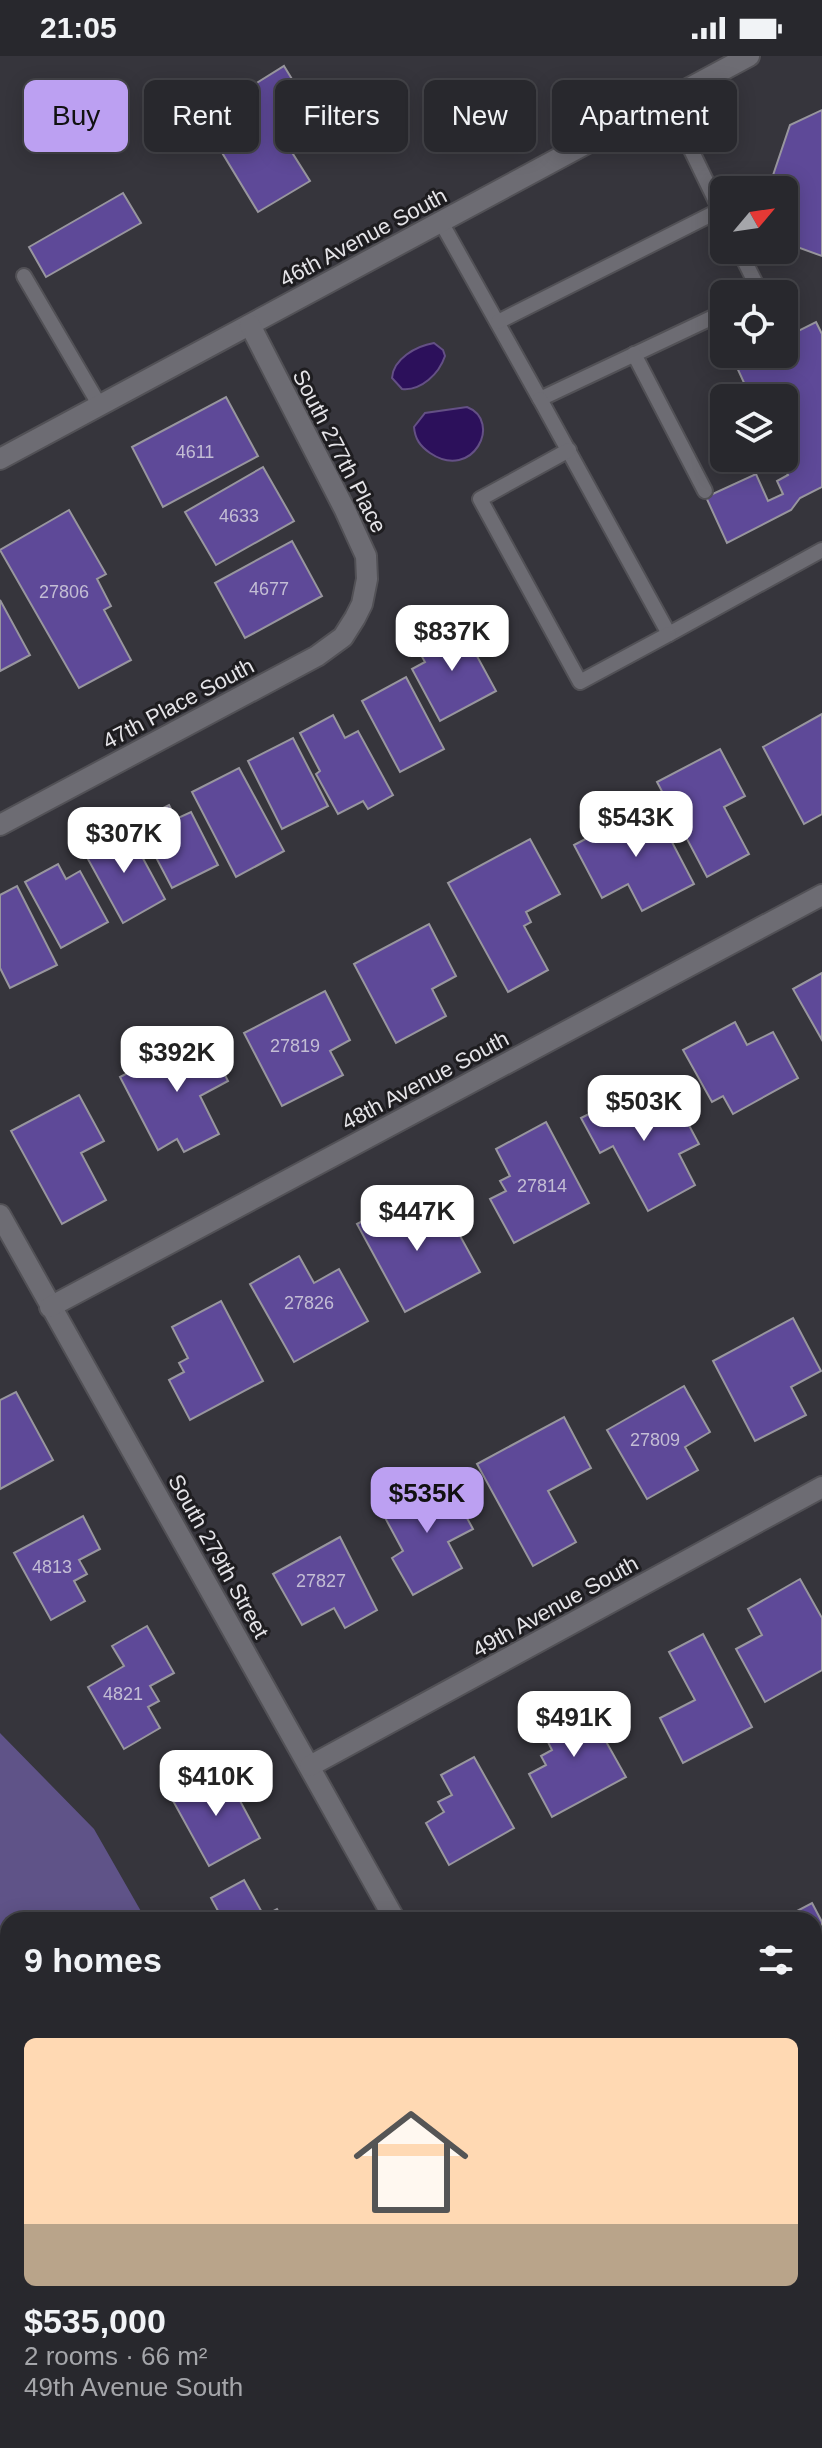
<!DOCTYPE html>
<html lang="en">
<head>
<meta charset="utf-8">
<style>
  body { margin:0; font-family:Arial,sans-serif; background:#303035; color:#f1f3f6; height:100vh; display:flex; flex-direction:column; font-size:30px; white-space:nowrap }
  * { box-sizing:border-box; margin:0 }
  p { font-size:26px; color:#a5a6aa }
  .icon { flex:none; width:44px; height:44px; fill:none; stroke:currentColor; stroke-width:2; stroke-linecap:round; stroke-linejoin:round }
  .map { position:relative; flex:1; overflow:hidden }
  .side { position:absolute; left:0px; top:1856px; width:822px; height:536px; display:flex; flex-direction:column; background:#28282d; border-radius:24px 24px 0 0; box-shadow:0 4px 20px #0003,0 0 0 2px #444449 }
  .side>* { flex:none }
  .hud { position:absolute; left:24px; top:24px; width:774px; height:72px; display:flex; gap:16px }
  .needle { width:52px; rotate:61deg }
  .tools { position:absolute; left:710px; top:120px; display:grid; gap:16px }
  .tools a { display:grid; place-items:center; width:88px; height:88px; border-radius:12px; background:#28282d; box-shadow:0 4px 20px #0003,0 0 0 2px #444449; font-size:40px }
  .price { position:absolute; translate:-50% -68px; padding:0 18px; border-radius:16px; background:#fff; color:#222; font-size:26px; line-height:52px; filter:drop-shadow(0 2px 4px #0008) }
  .price::after { content:''; position:absolute; left:50%; top:48px; width:24px; height:18px; margin-left:-12px; background:inherit; clip-path:polygon(0 0,100% 0,50% 100%) }
  .price.active { background:#bca0f2; color:#111 }
  ul { padding:0; list-style:none }
  li { display:grid; align-content:center; gap:16px; height:424px; padding:0 24px }
  li+li { border-top:2px solid #444449 }
  li span { display:grid; place-items:center; height:248px; border-radius:12px; color:#555 }
  li>.icon { margin-inline-start:auto }
  span .icon { width:144px; height:144px; fill:#fffc; stroke-width:1 }
  li b { font-size:34px }
  h2 { display:flex; justify-content:space-between; align-items:center; height:96px; padding:0 24px; font-size:34px }
  .chip { padding:0 28px; border-radius:12px; background:#28282d; box-shadow:0 4px 20px #0003,0 0 0 2px #444449; font-size:28px; line-height:72px }
  .chip.active { background:#bca0f2; color:#111 }
  .status { display:flex; justify-content:space-between; align-items:center; height:56px; padding:0 40px; background:#28282d; direction:ltr }
  .status svg { height:22px; fill:currentColor }
  .map>svg:first-child { display:block }
  .green { fill:#5f5388 }
  .water { fill:#2c105b; stroke:#645085; stroke-width:2 }
  .building { fill:#5e4998; stroke:#98969e; stroke-width:2 }
  .lines { fill:none; stroke-linecap:round; stroke-linejoin:round }
  .lane-casing { stroke:#525156; stroke-width:18 }
  .street-casing { stroke:#525156; stroke-width:24 }
  .lane { stroke:#6d6c73; stroke-width:14 }
  .street { stroke:#6d6c73; stroke-width:20 }
  .labels { text-anchor:middle; stroke-width:6; stroke-linejoin:round; paint-order:stroke }
  .number-label { font-size:18px; fill:#c3bdd4 }
  .street-label { font-size:22px; fill:#e5e4e8; stroke:#1e1d20 }
</style>
</head>
<body>
<div class="status"><b>21:05</b><svg viewBox="0 0 49 12"><path d="M0 12V9h3v3zM5 12V6h3v6zM10 12V3h3v9zM15 12V0h3v12zM26 1h20v11H26zM47 4h2v5h-2z"/></svg></div>
<div class="map">
<svg width="822" height="2392" viewBox="0 0 822 2392">
  <rect width="100%" height="100%" fill="#36353c"/>
  <path class="green" d="M 0,1677 L 94,1773 L 146,1864 L 8,1864 L 8,2384 L 443,2384 L 448,2392 L 0,2392 Z"/>
  <g class="water">
    <path d="M 434,287 L 443,294 L 445,300 C 439,318 421,335 402,333 L 392,322 C 393,303 416,290 434,287 Z"/>
    <path d="M 467,351 C 503,365 473,426 430,397 C 420,390 415,383 414,371 L 425,357 Z"/>
  </g>
  <g class="building">
    <path d="M 284,10 L 309,51 L 276,71 L 310,125 L 258,156 L 215,85 L 257,60 L 242,36 Z"/>
    <path d="M 822,54 L 822,200 L 797,191 L 784,163 L 784,134 L 771,134 L 769,131 L 790,69 Z"/>
    <path d="M 123,137 L 141,167 L 46,221 L 29,191 Z"/>
    <path d="M 816,266 L 822,278 L 822,431 L 800,442 L 791,454 L 727,487 L 706,441 L 756,418 L 768,445 L 783,438 L 777,425 L 788,419 L 780,402 L 784,402 L 784,342 L 751,342 L 734,305 L 749,298 L 784,298 L 784,282 Z"/>
    <path d="M 226,341 L 258,400 L 163,451 L 132,391 Z"/>
    <path d="M 263,411 L 294,465 L 216,509 L 185,456 Z"/>
    <path d="M 69,454 L 106,518 L 97,523 L 111,550 L 104,554 L 131,604 L 79,632 L 0,494 Z"/>
    <path d="M 292,485 L 322,540 L 245,582 L 215,527 Z"/>
    <path d="M 0,544 L 30,599 L 0,615 Z"/>
    <path d="M 459,567 L 496,635 L 440,665 L 412,613 L 425,606 L 416,590 Z"/>
    <path d="M 406,621 L 444,693 L 400,716 L 362,645 Z"/>
    <path d="M 822,658 L 822,758 L 804,768 L 763,691 Z"/>
    <path d="M 333,659 L 345,682 L 358,675 L 393,739 L 368,753 L 363,745 L 338,758 L 316,718 L 320,715 L 300,677 Z"/>
    <path d="M 293,682 L 328,750 L 282,773 L 248,705 Z"/>
    <path d="M 720,693 L 745,740 L 724,751 L 749,798 L 707,821 L 657,726 Z"/>
    <path d="M 239,712 L 284,795 L 236,821 L 192,736 Z"/>
    <path d="M 652,748 L 694,828 L 642,855 L 628,828 L 602,842 L 574,789 Z"/>
    <path d="M 169,749 L 176,763 L 191,756 L 218,809 L 172,832 L 137,765 Z"/>
    <path d="M 126,771 L 165,843 L 123,867 L 83,794 Z"/>
    <path d="M 530,783 L 560,838 L 526,856 L 531,866 L 524,870 L 548,914 L 508,936 L 448,827 Z"/>
    <path d="M 58,808 L 66,823 L 80,815 L 108,866 L 61,892 L 25,826 Z"/>
    <path d="M 17,830 L 57,909 L 10,932 L 0,912 L 0,839 Z"/>
    <path d="M 429,868 L 456,920 L 432,933 L 446,960 L 396,987 L 354,908 Z"/>
    <path d="M 822,917 L 822,984 L 793,933 Z"/>
    <path d="M 325,935 L 350,984 L 330,995 L 343,1019 L 282,1050 L 244,977 Z"/>
    <path d="M 735,966 L 747,989 L 773,976 L 798,1022 L 733,1058 L 723,1040 L 712,1046 L 683,994 Z"/>
    <path d="M 204,977 L 228,1025 L 200,1040 L 219,1078 L 184,1096 L 177,1083 L 158,1094 L 120,1021 Z"/>
    <path d="M 621,1025 L 638,1055 L 652,1048 L 655,1053 L 675,1043 L 699,1088 L 679,1098 L 695,1129 L 648,1155 L 613,1090 L 600,1097 L 581,1062 L 597,1054 L 590,1041 Z"/>
    <path d="M 79,1039 L 104,1085 L 81,1097 L 106,1144 L 62,1168 L 11,1075 Z"/>
    <path d="M 546,1066 L 589,1147 L 514,1187 L 490,1143 L 506,1135 L 500,1125 L 510,1120 L 496,1093 Z"/>
    <path d="M 407,1141 L 423,1171 L 448,1158 L 480,1216 L 405,1256 L 357,1168 Z"/>
    <path d="M 299,1200 L 314,1227 L 339,1213 L 368,1265 L 294,1306 L 250,1228 Z"/>
    <path d="M 221,1245 L 263,1325 L 190,1364 L 169,1324 L 184,1316 L 179,1307 L 188,1302 L 172,1271 Z"/>
    <path d="M 793,1262 L 821,1315 L 791,1331 L 806,1359 L 755,1385 L 713,1305 Z"/>
    <path d="M 684,1330 L 710,1376 L 685,1391 L 698,1414 L 647,1443 L 607,1374 Z"/>
    <path d="M 16,1336 L 53,1404 L 0,1433 L 0,1344 Z"/>
    <path d="M 564,1361 L 591,1412 L 548,1435 L 576,1486 L 533,1510 L 477,1408 Z"/>
    <path d="M 445,1422 L 473,1473 L 448,1486 L 462,1512 L 413,1539 L 392,1502 L 403,1495 L 382,1456 Z"/>
    <path d="M 83,1460 L 100,1493 L 79,1504 L 87,1518 L 74,1525 L 85,1545 L 51,1564 L 14,1497 Z"/>
    <path d="M 340,1481 L 377,1554 L 345,1572 L 334,1552 L 302,1569 L 273,1518 Z"/>
    <path d="M 800,1523 L 822,1562 L 822,1614 L 765,1646 L 736,1593 L 762,1579 L 748,1553 Z"/>
    <path d="M 147,1570 L 174,1617 L 150,1630 L 159,1645 L 148,1651 L 160,1672 L 124,1693 L 88,1631 L 124,1610 L 112,1590 Z"/>
    <path d="M 703,1578 L 752,1671 L 683,1707 L 660,1662 L 695,1644 L 669,1596 Z"/>
    <path d="M 581,1641 L 626,1721 L 552,1761 L 529,1718 L 546,1709 L 541,1700 L 552,1694 L 537,1664 Z"/>
    <path d="M 474,1701 L 514,1772 L 449,1809 L 426,1767 L 444,1756 L 438,1746 L 452,1739 L 441,1719 Z"/>
    <path d="M 224,1715 L 260,1782 L 209,1810 L 172,1743 Z"/>
    <path d="M 244,1824 L 264,1860 L 277,1853 L 283,1864 L 223,1864 L 211,1842 Z"/>
    <path d="M 812,1847 L 822,1866 L 822,1947 L 819,1949 L 814,1939 L 814,1864 L 780,1864 Z"/>
    <path d="M 822,2109 L 822,2198 L 814,2202 L 814,2113 Z"/>
    <path d="M 817,2378 L 822,2392 L 792,2392 L 806,2384 L 814,2384 Z"/>
    <path d="M 528,2384 L 598,2384 L 602,2392 L 533,2392 Z"/>
  </g>
  <g class="lines">
    <g class="lane-casing">
      <g id="lane">
        <path d="M 667,44 L 724,162"/>
        <path d="M 441,166 L 540,343 L 724,256"/>
        <path d="M 739,194 L 761,238"/>
        <path d="M 24,220 L 100,350"/>
        <path d="M 498,266 L 720,154"/>
        <path d="M 634,298 L 705,435"/>
        <path d="M 540,343 L 669,578 L 822,494"/>
        <path d="M 569,394 L 480,443 L 580,626 L 669,578"/>
      </g>
    </g>
    <g class="street-casing">
      <g id="street">
        <path d="M 0,403 L 749,0"/>
        <path d="M 0,769 L 317,600 L 343,581 L 355,562 L 362,548 L 367,523 L 366,500 L 345,454 L 250,269"/>
        <path d="M 0,1159 L 395,1864"/>
        <path d="M 50,1251 L 822,839"/>
        <path d="M 310,1710 L 822,1431"/>
        <path d="M 814,2025 L 822,2021"/>
        <path d="M 682,2384 L 686,2392"/>
      </g>
    </g>
    <use href="#lane" class="lane"/>
    <use href="#street" class="street"/>
  </g>
  <g class="labels">
    <g class="number-label">
      <text x="195" y="402">4611</text>
      <text x="239" y="466">4633</text>
      <text x="269" y="539">4677</text>
      <text x="64" y="542">27806</text>
      <text x="295" y="996">27819</text>
      <text x="542" y="1136">27814</text>
      <text x="309" y="1253">27826</text>
      <text x="655" y="1390">27809</text>
      <text x="52" y="1517">4813</text>
      <text x="321" y="1531">27827</text>
      <text x="123" y="1644">4821</text>
    </g>
    <g class="street-label">
      <text transform="translate(363 181) rotate(-28)" y="8">46th Avenue South</text>
      <text transform="translate(340 395) rotate(63)" y="8">South 277th Place</text>
      <text transform="translate(178 647) rotate(-28)" y="8">47th Place South</text>
      <text transform="translate(425 1024) rotate(-28)" y="8">48th Avenue South</text>
      <text transform="translate(219 1500) rotate(61)" y="8">South 279th Street</text>
      <text transform="translate(555 1550) rotate(-29)" y="8">49th Avenue South</text>
    </g>
  </g>
</svg>
<div class="tools">
<a><svg class="needle" viewBox="-14 -14 28 28"><path d="M0-13l5 13h-10z" fill="#e53935"/><path d="M0 13l5-13h-10z" fill="#a5a6aa"/></svg></a>
<a><svg class="icon" aria-label="locate" viewBox="0 0 24 24"><circle cx="12" cy="12" r="6"/><path d="M12 2v4M12 18v4M2 12h4M18 12h4"/></svg></a>
<a><svg class="icon" aria-label="layers" viewBox="0 0 24 24"><path d="M12 4l9 5-9 5-9-5zM3 14l9 5 9-5"/></svg></a>
</div>
<b class="price" style="left:452px;top:617px">$837K</b>
<b class="price" style="left:636px;top:803px">$543K</b>
<b class="price" style="left:124px;top:819px">$307K</b>
<b class="price" style="left:177px;top:1038px">$392K</b>
<b class="price" style="left:644px;top:1087px">$503K</b>
<b class="price" style="left:417px;top:1197px">$447K</b>
<b class="price active" style="left:427px;top:1479px">$535K</b>
<b class="price" style="left:574px;top:1703px">$491K</b>
<b class="price" style="left:216px;top:1762px">$410K</b>
<div class="hud">
<a class="chip active">Buy</a>
<a class="chip">Rent</a>
<a class="chip">Filters</a>
<a class="chip">New</a>
<a class="chip">Apartment</a>
</div>
<section class="side">
<h2>9 homes<svg class="icon" aria-label="filters" viewBox="0 0 24 24"><path d="M4 7h16M4 17h16"/><circle cx="9" cy="7" r="2"/><circle cx="15" cy="17" r="2"/></svg></h2>
<ul>
<li><span style="background:linear-gradient(#ffd9b3 75%,#b9a48a 0)"><svg class="icon" aria-label="home" viewBox="0 0 24 24"><path d="M3 11l9-7 9 7M6 9v11h12V9"/></svg></span><div><b>$535,000</b><p>2 rooms · 66 m²</p><p>49th Avenue South</p></div></li>
</ul>
</section>
</div>
</body>
</html>
